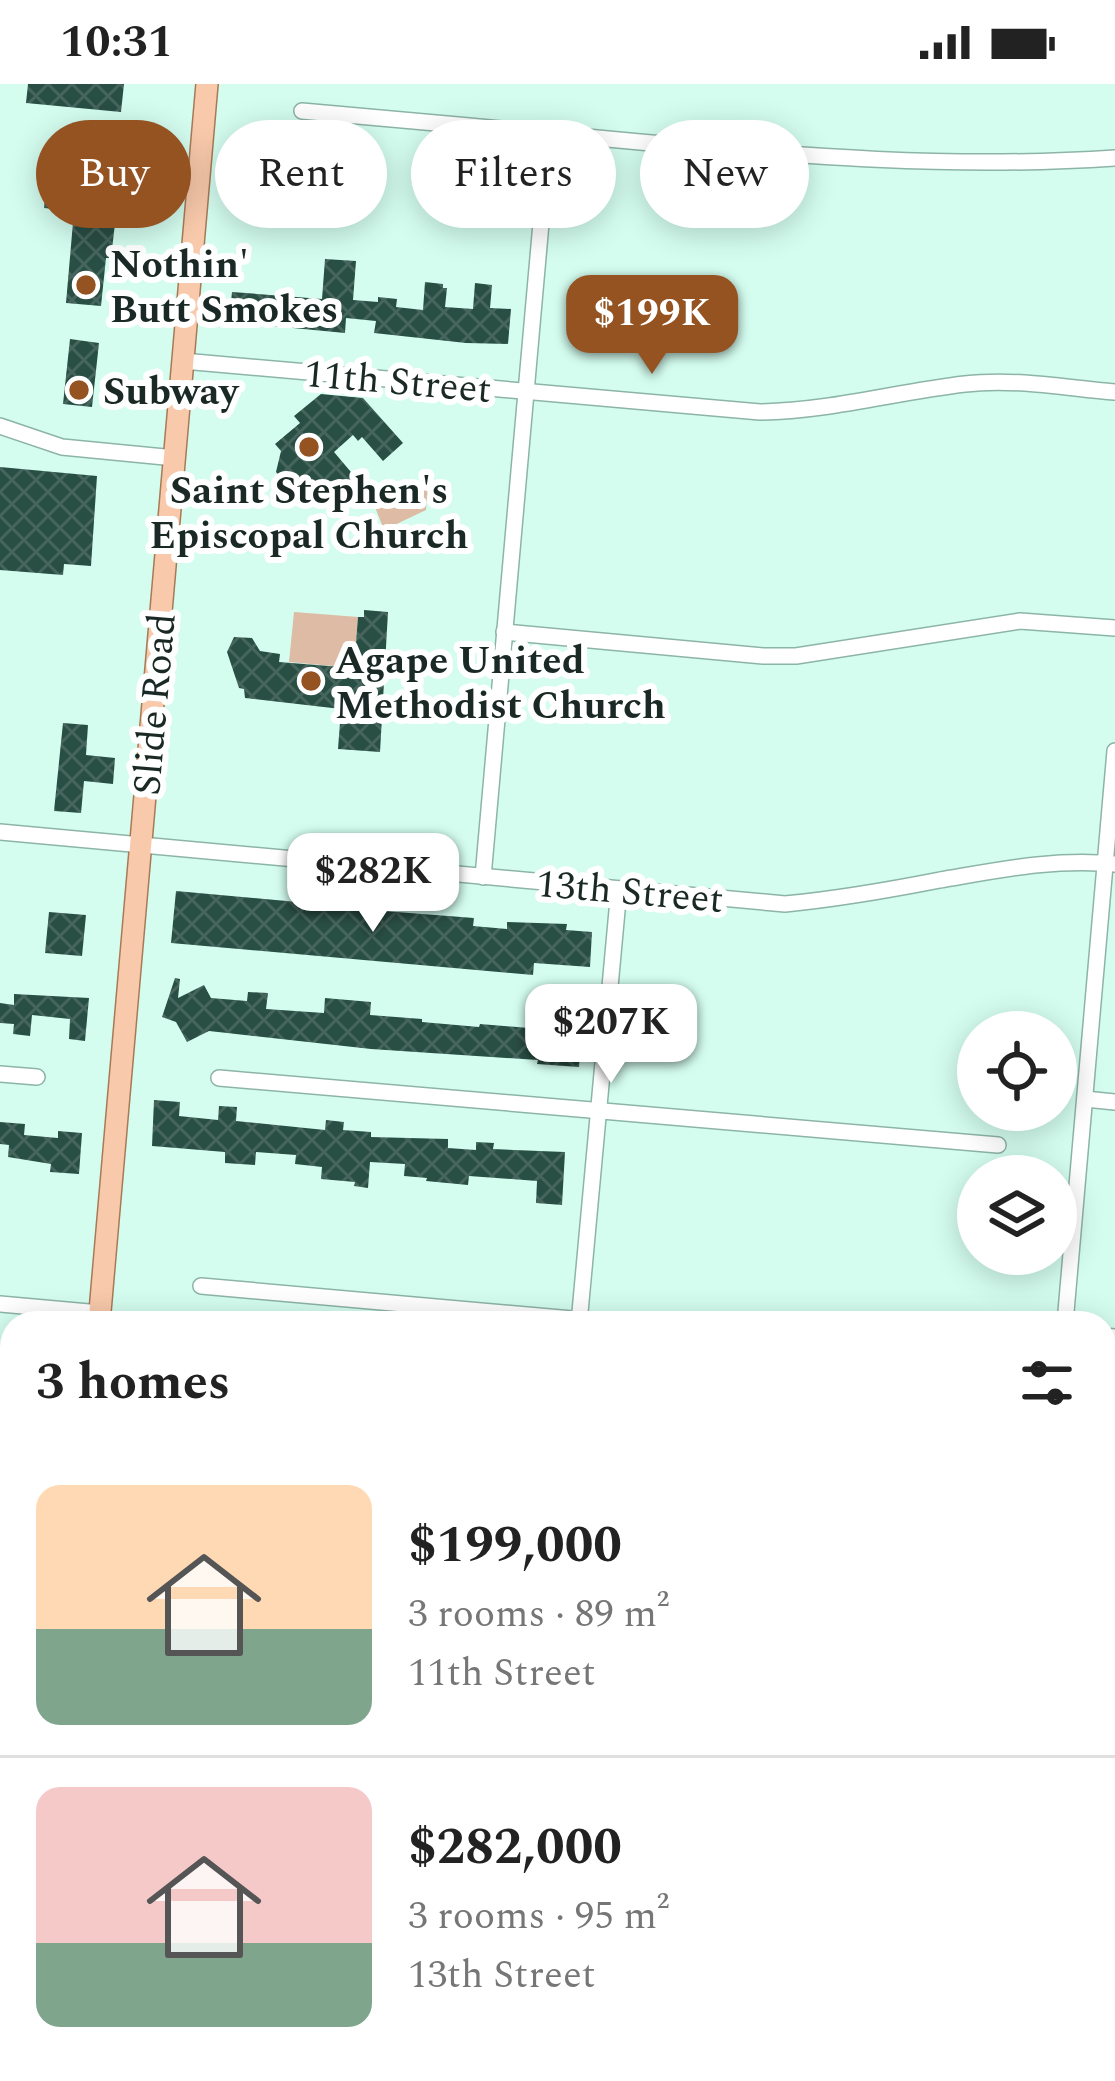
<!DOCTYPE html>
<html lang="en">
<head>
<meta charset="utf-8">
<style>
  body { margin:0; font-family:Spectral,serif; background:#f2f2f2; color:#222; height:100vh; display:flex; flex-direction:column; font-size:45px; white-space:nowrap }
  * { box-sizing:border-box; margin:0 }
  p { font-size:39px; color:#767676 }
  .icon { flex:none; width:66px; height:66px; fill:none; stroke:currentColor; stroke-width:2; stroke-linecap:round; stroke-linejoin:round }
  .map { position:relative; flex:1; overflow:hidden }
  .drawer { position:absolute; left:0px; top:1227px; width:1116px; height:771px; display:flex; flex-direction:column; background:#fff; border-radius:36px 36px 0 0; box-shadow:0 6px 30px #0003 }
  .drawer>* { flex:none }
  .banner { position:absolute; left:36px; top:36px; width:1044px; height:108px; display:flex; gap:24px }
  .buttons { position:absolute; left:957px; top:927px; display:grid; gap:24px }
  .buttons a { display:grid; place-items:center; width:120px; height:120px; border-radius:50%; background:#fff; box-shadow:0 6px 30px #0003; font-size:60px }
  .price { position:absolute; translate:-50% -102px; padding:0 27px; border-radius:24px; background:#fff; color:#222; font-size:39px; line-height:78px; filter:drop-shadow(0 3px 6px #0008) }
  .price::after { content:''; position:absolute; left:50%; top:72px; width:36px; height:27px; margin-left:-18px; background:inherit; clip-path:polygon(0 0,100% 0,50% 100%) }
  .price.current { background:#955322; color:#fff }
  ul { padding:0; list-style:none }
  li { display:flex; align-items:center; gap:36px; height:300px; padding:0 36px }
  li+li { border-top:3px solid #e0e0e0 }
  li span { display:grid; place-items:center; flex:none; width:336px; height:240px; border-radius:24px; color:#555 }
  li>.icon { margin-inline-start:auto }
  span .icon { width:144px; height:144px; fill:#fffc; stroke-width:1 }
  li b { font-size:51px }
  h2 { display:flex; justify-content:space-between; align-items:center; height:144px; padding:0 36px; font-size:51px }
  .tag { padding:0 42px; border-radius:54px; background:#fff; box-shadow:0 6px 30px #0003; font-size:42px; line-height:108px }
  .tag.current { background:#955322; color:#fff }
  .status { display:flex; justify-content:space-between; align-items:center; height:84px; padding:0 60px; background:#fff; direction:ltr }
  .status svg { height:33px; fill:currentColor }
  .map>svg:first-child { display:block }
  .park { fill:#ddbba5 }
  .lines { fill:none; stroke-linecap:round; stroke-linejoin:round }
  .stream { stroke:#8cc2b2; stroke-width:4.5 }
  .building { fill:url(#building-cross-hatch) }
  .minor-casing { stroke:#8db4a8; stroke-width:18 }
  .major-casing { stroke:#a77a57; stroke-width:24 }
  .minor { stroke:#fff; stroke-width:15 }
  .major { stroke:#f8c9aa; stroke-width:21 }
  .poi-dot { fill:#955322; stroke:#fff; stroke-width:4.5 }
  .labels { text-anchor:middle; stroke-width:12; stroke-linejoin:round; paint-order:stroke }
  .poi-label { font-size:39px; font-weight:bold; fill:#1a2925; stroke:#fff; text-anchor:start }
  .street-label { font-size:39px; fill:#1a2925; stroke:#fff }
</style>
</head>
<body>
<div class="status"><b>10:31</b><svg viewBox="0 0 49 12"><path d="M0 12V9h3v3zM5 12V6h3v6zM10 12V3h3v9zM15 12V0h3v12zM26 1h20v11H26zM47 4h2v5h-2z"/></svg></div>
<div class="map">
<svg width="1115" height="1997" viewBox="0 0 1115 1997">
  <defs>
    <pattern id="building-cross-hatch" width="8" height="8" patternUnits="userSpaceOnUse" patternTransform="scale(3)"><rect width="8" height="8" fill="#294e43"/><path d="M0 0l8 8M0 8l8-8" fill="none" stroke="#46655c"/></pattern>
  </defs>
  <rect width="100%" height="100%" fill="#d4fdf0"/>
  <g class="park">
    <path d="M 404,399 L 428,399 L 426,426 L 384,446 L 375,423 Z"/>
    <path d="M 294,528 L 358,533 L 354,584 L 289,578 Z"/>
    <path d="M 1104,1616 L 1115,1617 L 1115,1997 L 1010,1997 L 1011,1986 L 1104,1986 Z"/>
  </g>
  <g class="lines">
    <path class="stream" d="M 1083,1997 L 1088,1986"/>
  </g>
  <g class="building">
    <path d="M 28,0 L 124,0 L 121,28 L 26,19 Z"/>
    <path d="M 64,78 L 126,84 L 121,132 L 116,131 L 111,174 L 106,174 L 101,222 L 66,219 L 74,127 L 44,124 L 47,94 L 62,95 Z"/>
    <path d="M 325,175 L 356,177 L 353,216 L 378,218 L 378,213 L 397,215 L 396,223 L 423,226 L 425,198 L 443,200 L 443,204 L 447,204 L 445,223 L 473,225 L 475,199 L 492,201 L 490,224 L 511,225 L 508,260 L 466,259 L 374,249 L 376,237 L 346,234 L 345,249 L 229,238 L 232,208 L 322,215 Z"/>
    <path d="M 70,255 L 99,259 L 92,323 L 63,320 Z"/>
    <path d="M 321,310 L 363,314 L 403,359 L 383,377 L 362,353 L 358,357 L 353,351 L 334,368 L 367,407 L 354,418 L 349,413 L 341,418 L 326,417 L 318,408 L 291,406 L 276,388 L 281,367 L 275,360 L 300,339 L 294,332 Z"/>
    <path d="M 0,383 L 97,392 L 91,482 L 64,480 L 63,491 L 0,486 Z"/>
    <path d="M 364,526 L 388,528 L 380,668 L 338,665 L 341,625 L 245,614 L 244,605 L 239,604 L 227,568 L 234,553 L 252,554 L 260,567 L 280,570 L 279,578 L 354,584 L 358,533 L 364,533 Z"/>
    <path d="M 63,639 L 88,641 L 86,671 L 115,674 L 113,700 L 84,697 L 81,729 L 54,727 Z"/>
    <path d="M 176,807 L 319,820 L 319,822 L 474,834 L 473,842 L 507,845 L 507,838 L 567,840 L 566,846 L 592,848 L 590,883 L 534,879 L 533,891 L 171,859 Z"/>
    <path d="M 49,828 L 86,831 L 82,872 L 45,869 Z"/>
    <path d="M 175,894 L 180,895 L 178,914 L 204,901 L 211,914 L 247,917 L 248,908 L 268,909 L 266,925 L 324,929 L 325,914 L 371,918 L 370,931 L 422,935 L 422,938 L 479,943 L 480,940 L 553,946 L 554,925 L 583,927 L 579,983 L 537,980 L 538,976 L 371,965 L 209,947 L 187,958 L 176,938 L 162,933 Z"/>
    <path d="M 14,910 L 89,914 L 85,957 L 69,955 L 70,935 L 32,931 L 30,952 L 13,950 L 14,940 L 0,939 L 0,919 L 14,921 Z"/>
    <path d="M 154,1016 L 180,1018 L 179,1032 L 218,1036 L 219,1022 L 237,1023 L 236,1037 L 325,1046 L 326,1036 L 344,1038 L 343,1046 L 371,1048 L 371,1053 L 448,1055 L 448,1064 L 476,1066 L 476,1058 L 494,1059 L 493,1065 L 565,1068 L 562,1121 L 536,1119 L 537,1097 L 469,1092 L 468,1101 L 426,1097 L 427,1094 L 404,1092 L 405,1080 L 370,1078 L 368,1104 L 354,1102 L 355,1098 L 321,1095 L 322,1083 L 295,1080 L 296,1071 L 256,1068 L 255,1081 L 225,1079 L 225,1068 L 152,1062 Z"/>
    <path d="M 0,1038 L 25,1040 L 24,1051 L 58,1054 L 58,1047 L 82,1049 L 79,1090 L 50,1088 L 51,1080 L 8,1073 L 9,1061 L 0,1060 Z"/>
  </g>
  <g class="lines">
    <g class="minor-casing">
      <g id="minor">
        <path d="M 302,27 C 415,37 527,47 640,58 C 800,72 954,85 1115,74"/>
        <path d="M 183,277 L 760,328 C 829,327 896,308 965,300 C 1014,294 1066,304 1115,308"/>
        <path d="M 0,342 L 62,363 L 175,374"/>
        <path d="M 504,548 L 763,572 L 796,572 L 1020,537 L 1115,544"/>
        <path d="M 0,748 L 785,820 C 837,815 889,806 940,796 C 999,786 1055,774 1115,780"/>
        <path d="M 483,793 L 549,49"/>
        <path d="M 0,990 L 37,993"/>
        <path d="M 219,994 L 998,1061"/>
        <path d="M 1085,1015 L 1115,1018"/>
        <path d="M 201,1202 L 618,1239"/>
        <path d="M 0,1220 L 100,1229"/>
        <path d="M 579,1239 L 619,805"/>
        <path d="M 1065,1239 L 1115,667"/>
        <path d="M 1104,1252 L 1115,1253"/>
        <path d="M 1104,1491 L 1115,1492"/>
        <path d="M 0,1678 L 12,1679"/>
        <path d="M 0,1993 L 34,1996"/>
        <path d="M 998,1997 L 999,1986"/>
      </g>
    </g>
    <g class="major-casing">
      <g id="major">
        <path d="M 99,1239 L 207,0"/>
        <path d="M 34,1997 L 34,1986"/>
      </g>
    </g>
    <use href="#minor" class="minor"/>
    <use href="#major" class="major"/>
  </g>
  <g class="poi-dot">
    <circle cx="86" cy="201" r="12"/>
    <circle cx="79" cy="306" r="12"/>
    <circle cx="309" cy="363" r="12"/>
    <circle cx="311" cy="597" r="12"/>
  </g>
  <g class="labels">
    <g class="poi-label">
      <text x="110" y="193">Nothin'<tspan x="110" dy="45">Butt Smokes</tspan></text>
      <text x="103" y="320">Subway</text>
      <text x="309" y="419" text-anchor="middle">Saint Stephen's<tspan x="309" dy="45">Episcopal Church</tspan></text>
      <text x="335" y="589">Agape United<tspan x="335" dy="45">Methodist Church</tspan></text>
    </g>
    <g class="street-label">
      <text transform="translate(398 296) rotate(5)" y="14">11th Street</text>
      <text transform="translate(153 620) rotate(-85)" y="14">Slide Road</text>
      <text transform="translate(630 806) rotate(5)" y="14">13th Street</text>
    </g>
  </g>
</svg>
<div class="buttons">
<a><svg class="icon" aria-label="locate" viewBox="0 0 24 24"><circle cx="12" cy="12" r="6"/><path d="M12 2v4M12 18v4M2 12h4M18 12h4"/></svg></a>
<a><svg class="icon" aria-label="layers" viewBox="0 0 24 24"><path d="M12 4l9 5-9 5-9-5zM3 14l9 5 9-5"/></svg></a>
</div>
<b class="price current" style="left:652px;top:293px">$199K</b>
<b class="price" style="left:373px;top:851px">$282K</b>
<b class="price" style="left:611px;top:1002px">$207K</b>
<div class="banner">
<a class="tag current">Buy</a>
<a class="tag">Rent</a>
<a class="tag">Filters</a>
<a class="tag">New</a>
</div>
<section class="drawer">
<h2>3 homes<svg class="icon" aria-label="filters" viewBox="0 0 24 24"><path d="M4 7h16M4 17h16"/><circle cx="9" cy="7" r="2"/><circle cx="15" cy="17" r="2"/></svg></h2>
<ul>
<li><span style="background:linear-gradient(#ffd9b3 60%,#7fa58c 0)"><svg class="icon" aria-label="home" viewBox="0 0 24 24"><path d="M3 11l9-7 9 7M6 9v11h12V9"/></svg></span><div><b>$199,000</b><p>3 rooms · 89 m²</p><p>11th Street</p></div></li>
<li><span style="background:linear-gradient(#f6c9c9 65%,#7fa58c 0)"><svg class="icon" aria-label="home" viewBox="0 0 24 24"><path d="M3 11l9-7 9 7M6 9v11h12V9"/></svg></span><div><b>$282,000</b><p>3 rooms · 95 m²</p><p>13th Street</p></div></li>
</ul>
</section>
</div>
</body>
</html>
